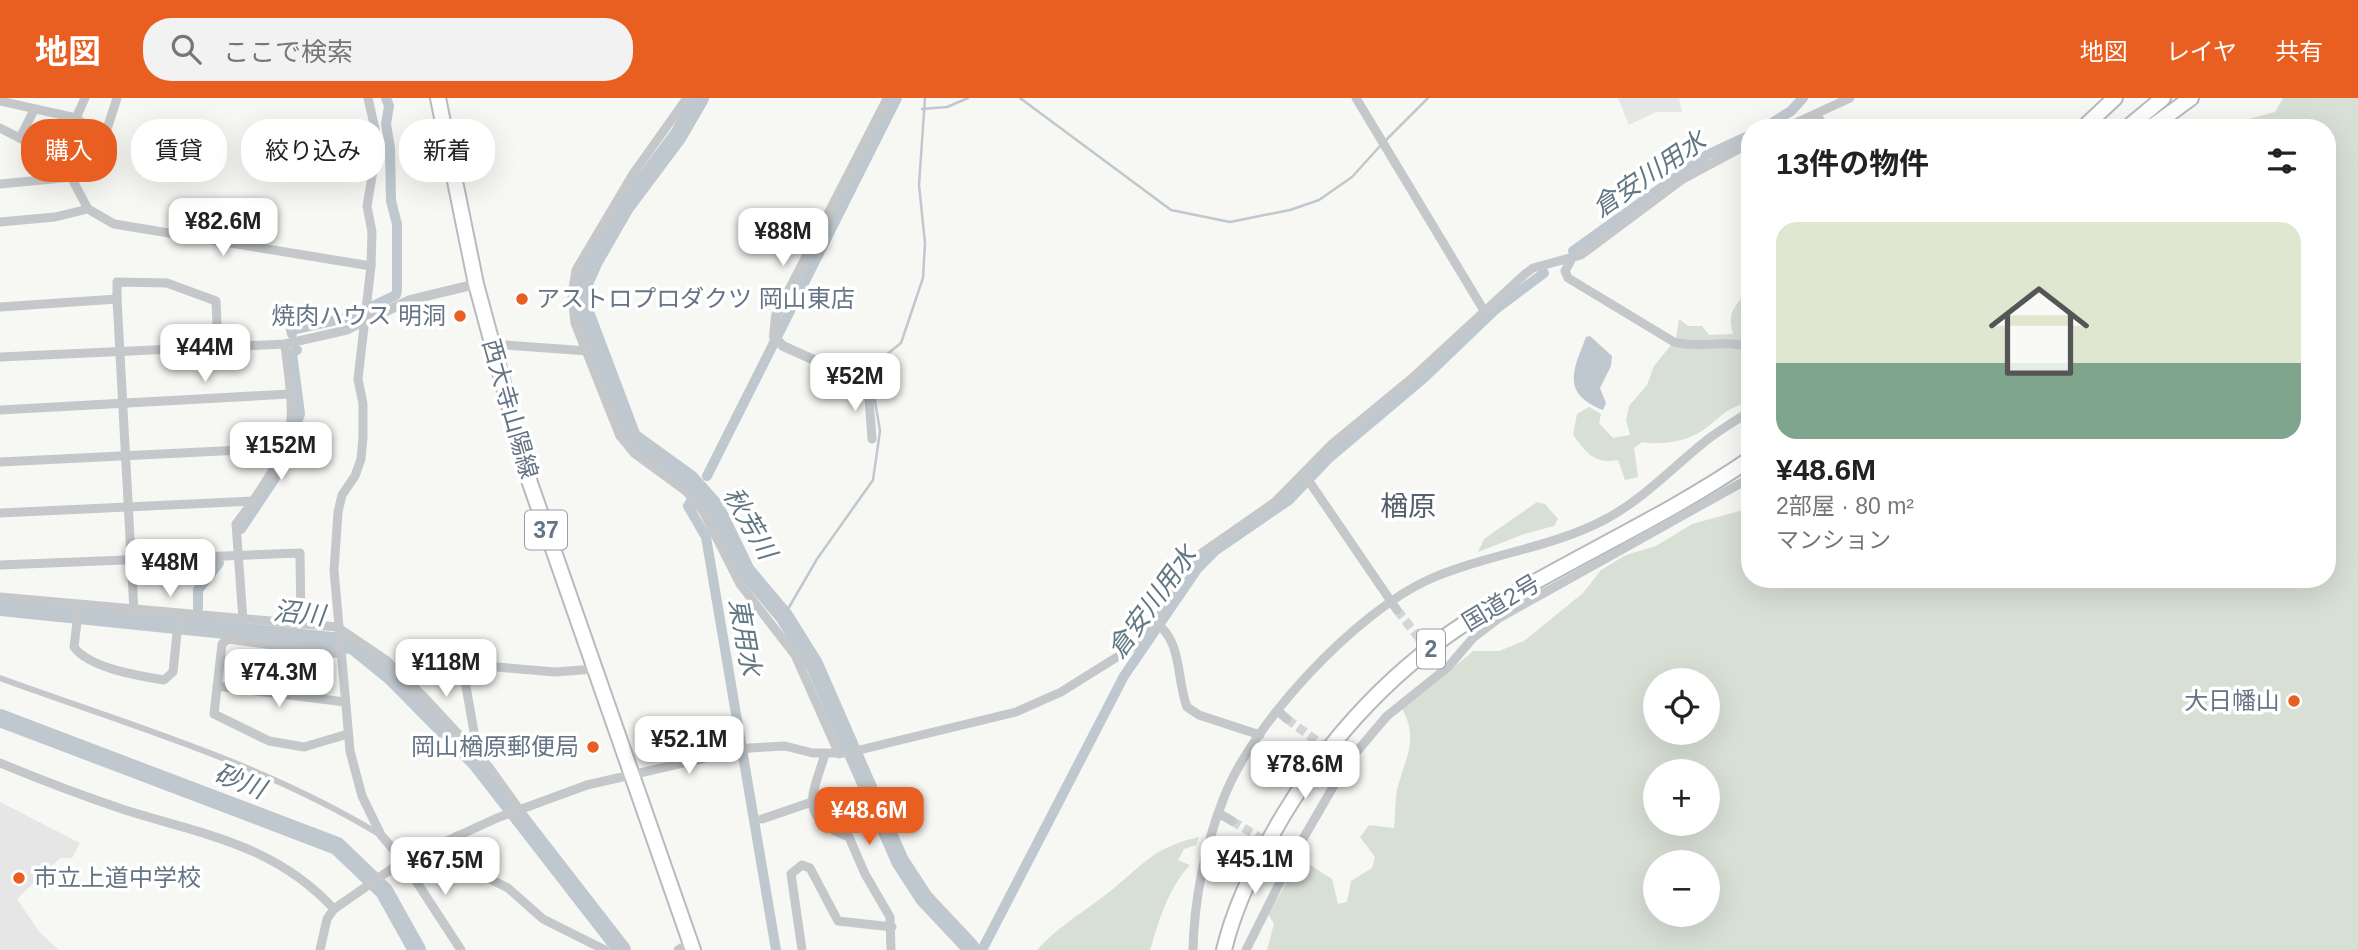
<!DOCTYPE html>
<html lang="ja">
<head>
<meta charset="utf-8">
<style>
  body { margin:0; font-family:Arial,"Noto Sans JP",sans-serif; background:#f2f2f2; color:#222; height:100vh; display:flex; flex-direction:column; font-size:26px; white-space:nowrap }
  * { box-sizing:border-box; margin:0 }
  p { font-size:23px; color:#767676 }
  .icon { flex:none; width:38px; height:38px; fill:none; stroke:currentColor; stroke-width:2; stroke-linecap:round; stroke-linejoin:round }
  .map { position:relative; flex:1; overflow:hidden }
  .drawer { position:absolute; left:1741px; top:21px; width:595px; height:469px; display:flex; flex-direction:column; background:#fff; border-radius:28px; box-shadow:0 7px 28px #0002 }
  .drawer>* { flex:none }
  .banner { position:absolute; left:21px; top:21px; width:665px; height:63px; display:flex; gap:14px }
  .controls { position:absolute; left:1643px; top:570px; display:grid; gap:14px }
  .controls a { display:grid; place-items:center; width:77px; height:77px; border-radius:50%; background:#fff; box-shadow:0 7px 28px #0002; font-size:35px }
  .price { position:absolute; translate:-50% -60px; padding:0 16px; border-radius:14px; background:#fff; color:#222; font-size:23px; line-height:46px; filter:drop-shadow(0 2px 4px #0008) }
  .price::after { content:''; position:absolute; left:50%; top:42px; width:21px; height:16px; margin-left:-10px; background:inherit; clip-path:polygon(0 0,100% 0,50% 100%) }
  .price.active { background:#e95f22; color:#fff }
  ul { padding:0; list-style:none }
  li { display:grid; align-content:center; gap:14px; height:371px; padding:0 35px }
  li+li { border-top:2px solid #e0e0e0 }
  li span { display:grid; place-items:center; height:217px; border-radius:21px; color:#555 }
  li>.icon { margin-inline-start:auto }
  span .icon { width:126px; height:126px; fill:#fffc; stroke-width:1 }
  li b { font-size:30px }
  h2 { display:flex; justify-content:space-between; align-items:center; height:84px; padding:0 35px; font-size:30px }
  .chip { padding:0 24px; border-radius:28px; background:#fff; box-shadow:0 7px 28px #0002; font-size:24px; line-height:63px }
  .chip.active { background:#e95f22; color:#fff }
  header { display:flex; align-items:center; gap:42px; box-sizing:border-box; height:98px; padding:0 35px; background:#e95f22; color:#fff }
  header strong { font-size:33px }
  nav { display:flex; gap:38px; margin-inline-start:auto; font-size:24px }
  .search { width:490px; height:63px; background:#f2f2f2; display:flex; align-items:center; gap:18px; box-sizing:border-box; padding:0 24px; border-radius:28px; color:#767676; font-size:26px }
  .map>svg:first-child { display:block }
  .built { fill:#e5e6e5 }
  .green { fill:#d8dfd5; fill-rule:evenodd }
  .water { fill:#bfc8ce }
  .lines { fill:none; stroke-linecap:round; stroke-linejoin:round }
  .stream { stroke:#bfc8ce; stroke-width:2.5 }
  .canal { stroke:#bfc8ce; stroke-width:10 }
  .river { stroke:#bfc8ce; stroke-width:18 }
  .minor-tunnel { stroke:#d2d6d8; stroke-width:9; stroke-dasharray:9 4.5; stroke-linecap:butt }
  .primary-casing { stroke:#b7bbbf; stroke-width:18 }
  .trunk-casing { stroke:#b7babd; stroke-width:18 }
  .pedestrian { stroke:#c4c8cb; stroke-width:6 }
  .minor { stroke:#c4c8cb; stroke-width:9 }
  .tertiary { stroke:#c4c8cb; stroke-width:10 }
  .primary { stroke:#fff; stroke-width:14 }
  .trunk { stroke:#fff; stroke-width:14 }
  .poi-dot { fill:#e95f22; stroke:#fff; stroke-width:2.5 }
  .labels { text-anchor:middle; stroke-width:7; stroke-linejoin:round; paint-order:stroke }
  .shield { fill:#fff; stroke:#939eaa; stroke-width:2 }
  .shield-label { font-size:23px; font-weight:bold; fill:#657586 }
  .poi-label { font-size:24px; fill:#657586; stroke:#fff; text-anchor:end }
  .street-label { font-size:24px; fill:#657586; stroke:#fff }
  .water-label { font-size:26px; font-style:italic; fill:#617782; stroke:#fff }
  .quarter-label { font-size:28px; fill:#535f6b; stroke:#fff }
</style>
</head>
<body>
<header>
<strong>地図</strong>
<div class="search"><svg class="icon" aria-label="search" viewBox="0 0 24 24"><circle cx="10" cy="10" r="6"/><path d="M15 15l6 6"/></svg>ここで検索</div>
<nav><a>地図</a><a>レイヤ</a><a>共有</a></nav>
</header>
<div class="map">
<svg width="2358" height="852" viewBox="0 0 2358 852">
  <rect width="100%" height="100%" fill="#f7f7f4"/>
  <g class="built">
    <path d="M 1618,0 L 1679,0 L 1682,14 L 1656,14 L 1629,27 Z"/>
    <path d="M 0,704 L 80,745 L 72,760 L 60,760 L 17,801 L 40,835 L 59,852 L 0,852 Z"/>
  </g>
  <g class="green">
    <path d="M 2283,0 L 2358,0 L 2358,852 L 1267,852 L 1274,826 L 1268,816 L 1291,777 L 1307,765 L 1332,781 L 1338,806 L 1347,804 L 1351,783 L 1372,770 L 1375,759 L 1360,739 L 1369,727 L 1394,730 C 1395,718 1395,704 1397,692 C 1405,660 1420,641 1401,609 C 1425,589 1450,574 1473,553 L 1499,553 L 1524,543 L 1583,495 L 1601,472 L 1626,457 L 1656,448 L 1692,426 L 1743,412 L 1750,404 L 1750,481 L 2328,481 L 2328,30 L 2238,30 L 2252,20 L 2275,14 ZM 1656,583 L 1708,583 L 1708,635 L 1656,635 ZM 1656,674 L 1708,674 L 1708,726 L 1656,726 ZM 1656,765 L 1708,765 L 1708,817 L 1656,817 Z"/>
    <path d="M 1742,200 L 1750,200 L 1750,250 L 1743,255 C 1748,273 1744,287 1748,305 C 1727,309 1722,318 1706,330 C 1690,343 1661,348 1642,344 L 1634,350 L 1638,379 L 1625,382 L 1618,362 C 1595,367 1586,354 1573,337 L 1577,316 L 1589,309 L 1601,316 L 1599,325 L 1613,340 L 1630,337 L 1626,322 L 1629,308 L 1647,287 L 1654,268 L 1676,241 L 1679,221 L 1688,228 L 1702,228 L 1709,237 L 1733,236 C 1729,220 1730,213 1742,200 Z"/>
    <path d="M 1537,404 L 1545,406 L 1558,421 L 1554,428 L 1524,436 L 1478,454 L 1484,441 Z"/>
    <path d="M 1199,739 L 1196,747 L 1184,751 L 1178,762 L 1190,767 C 1167,792 1160,821 1150,852 L 1037,852 C 1056,831 1077,818 1100,801 C 1139,773 1148,750 1199,739 Z"/>
  </g>
  <path class="water" d="M 1590,238 L 1612,258 L 1611,268 L 1600,290 L 1606,305 L 1603,312 C 1560,295 1574,271 1586,239 Z"/>
  <g class="lines">
    <g class="stream">
      <path d="M 1020,0 L 1171,112 L 1230,124 L 1290,112 L 1319,102 L 1352,79 L 1381,47"/>
      <path d="M 922,11 L 947,9 L 968,0"/>
      <path d="M 1386,42 L 1428,0"/>
      <path d="M 784,518 L 817,461 L 873,382 L 880,333 L 872,285 L 873,272 L 881,261 L 901,245 L 923,180 L 925,145 L 919,87 L 925,0"/>
    </g>
    <g class="canal">
      <path d="M 1764,30 L 1791,13 L 1803,0"/>
      <path d="M 1573,153 L 1707,57 L 1750,37"/>
      <path d="M 373,208 L 396,197 L 397,192 L 397,126 L 391,103 L 390,50 L 386,26 L 389,8 L 386,0"/>
      <path d="M 292,236 L 291,232 L 359,217"/>
      <path d="M 707,378 L 897,0"/>
      <path d="M 691,403 L 688,408 L 706,439 L 776,852"/>
      <path d="M 241,431 L 279,374 L 300,316 L 292,255 L 297,252"/>
      <path d="M 198,510 L 198,492 L 219,465"/>
      <path d="M 199,527 L 199,528"/>
      <path d="M 982,852 L 1124,578 L 1198,470 L 1216,452 L 1289,402 L 1328,361 L 1424,280 L 1496,211 L 1544,175"/>
    </g>
    <g class="river">
      <path d="M 700,0 L 678,38 L 625,109 L 594,163 L 584,185 L 583,209 L 632,339 L 690,381 L 715,409 L 746,473 L 784,518 L 814,566 L 900,763 L 924,800 L 970,849"/>
      <path d="M 0,509 L 332,543 L 354,548 L 391,578 L 477,665 L 622,852"/>
      <path d="M 0,620 L 337,748 L 384,793 L 417,852"/>
    </g>
    <g class="minor-tunnel">
      <path d="M 1397,512 L 1440,567"/>
      <path d="M 1287,621 L 1341,661"/>
      <path d="M 1232,723 L 1284,754"/>
    </g>
    <g class="primary-casing">
      <path id="primary" d="M 438,0 L 476,186 L 530,385 L 693,852"/>
    </g>
    <g class="trunk-casing">
      <g id="trunk">
        <path d="M 2083,30 L 2115,0"/>
        <path d="M 2127,30 L 2163,0"/>
        <path d="M 2150,30 L 2191,0"/>
        <path d="M 1224,852 C 1235,805 1259,758 1284,716 C 1332,636 1398,566 1478,517 C 1567,462 1664,420 1750,361"/>
      </g>
    </g>
    <path class="pedestrian" d="M 0,580 C 129,627 260,664 379,736"/>
    <g class="minor">
      <path d="M 368,0 L 378,44 L 367,108 L 372,134 L 371,168 L 358,281 L 363,306 L 363,339 L 361,361 L 355,378 L 342,397 L 338,414 L 334,472 L 350,653 L 362,698 L 381,737 L 403,763 L 461,852"/>
      <path d="M 687,0 L 633,76 L 576,172 L 572,197 L 575,225 L 620,338 L 634,355 L 686,393 L 703,413 L 740,486 L 795,557 L 839,656"/>
      <path d="M 1356,0 L 1483,211"/>
      <path d="M 0,3 L 76,20 L 85,0"/>
      <path d="M 1817,16 L 1824,30"/>
      <path d="M 76,20 L 99,37 L 106,34 L 117,0"/>
      <path d="M 0,30 L 62,62 L 88,111 L 114,126 L 371,168"/>
      <path d="M 1785,30 L 1850,0"/>
      <path d="M 20,40 L 34,12"/>
      <path d="M 0,86 L 73,79"/>
      <path d="M 0,124 L 55,119 L 88,111"/>
      <path d="M 1571,162 L 1565,173 L 1568,180 L 1674,244 C 1700,251 1722,241 1750,249"/>
      <path d="M 117,201 L 117,184 L 167,185 L 216,203 L 218,249"/>
      <path d="M 0,209 L 117,201 L 134,513"/>
      <path d="M 491,246 L 588,253"/>
      <path d="M 0,259 L 285,246 L 347,232 L 367,222"/>
      <path d="M 868,286 L 872,341"/>
      <path d="M 0,312 L 290,296"/>
      <path d="M 0,364 L 283,350"/>
      <path d="M 1304,376 L 1397,512"/>
      <path d="M 0,415 L 254,403"/>
      <path d="M 0,467 L 300,455 L 301,526"/>
      <path d="M 0,499 L 337,529 L 386,562 L 425,600 L 489,669 L 519,711"/>
      <path d="M 79,507 L 74,549 C 89,570 139,578 164,582 L 173,574 L 179,516"/>
      <path d="M 243,522 L 236,426 C 256,400 289,354 291,321 C 293,297 287,270 285,246"/>
      <path d="M 1155,524 C 1183,543 1176,581 1187,609 L 1199,617 L 1260,637"/>
      <path d="M 341,556 L 228,541 L 222,546 L 214,616 L 269,643 L 304,649 L 348,636"/>
      <path d="M 1448,569 L 1473,540 L 1499,520 L 1750,380"/>
      <path d="M 217,588 L 345,604"/>
      <path d="M 1279,614 L 1287,621"/>
      <path d="M 473,652 L 476,645 L 462,566 L 555,574 L 594,571"/>
      <path d="M 825,656 C 813,697 796,719 849,739 L 865,776 L 890,819 L 891,852"/>
      <path d="M 0,665 C 41,682 83,698 125,712 C 205,737 275,747 334,811"/>
      <path d="M 1347,665 L 1387,618 L 1448,569 L 1440,567"/>
      <path d="M 1220,716 L 1232,723"/>
      <path d="M 762,721 L 812,704"/>
      <path d="M 457,738 L 471,767 L 478,775 L 508,790 L 543,821 L 605,852"/>
      <path d="M 1284,754 L 1293,758 L 1347,665 L 1341,661"/>
      <path d="M 320,852 L 327,821 L 334,811 L 403,763 L 497,720 L 587,687 L 749,650 L 785,648 L 813,655 L 847,655 L 1016,614 L 1061,594 L 1133,549 L 1155,524 L 1188,469 L 1199,457 L 1275,404 L 1332,346 L 1411,281 L 1525,176 L 1533,170 L 1581,157 L 1683,81 L 1750,45"/>
      <path d="M 678,852 L 690,845"/>
      <path d="M 802,852 L 791,776 L 802,767 L 810,770 L 838,823 L 892,829"/>
      <path d="M 1193,852 C 1194,802 1205,748 1223,702 C 1251,626 1356,514 1430,481 C 1487,456 1552,450 1606,421 C 1643,401 1670,372 1702,346 C 1716,334 1734,324 1750,313"/>
      <path d="M 1246,852 L 1293,758"/>
    </g>
    <g class="tertiary">
      <path d="M 367,222 L 410,202 L 476,186"/>
      <path d="M 868,286 L 783,248 L 774,239 L 776,218 L 888,0"/>
    </g>
    <use href="#primary" class="primary"/>
    <use href="#trunk" class="trunk"/>
  </g>
  <g class="poi-dot">
    <circle cx="522" cy="201" r="7"/>
    <circle cx="460" cy="218" r="7"/>
    <circle cx="2294" cy="603" r="7"/>
    <circle cx="593" cy="649" r="7"/>
    <circle cx="19" cy="780" r="7"/>
  </g>
  <g class="labels">
    <g class="shield">
      <rect x="525" y="412.5" width="42" height="39" rx="5"/>
      <rect x="1417" y="531.5" width="28" height="39" rx="5"/>
    </g>
    <g class="shield-label">
      <text x="546" y="440">37</text>
      <text x="1431" y="559">2</text>
    </g>
    <g class="poi-label">
      <text x="536" y="209" text-anchor="start">アストロプロダクツ 岡山東店</text>
      <text x="446" y="226">焼肉ハウス 明洞</text>
      <text x="2280" y="611">大日幡山</text>
      <text x="579" y="657">岡山楢原郵便局</text>
      <text x="33" y="788" text-anchor="start">市立上道中学校</text>
    </g>
    <g class="street-label">
      <text transform="translate(510 311) rotate(74)" y="8">西大寺山陽線</text>
      <text transform="translate(1501 505) rotate(-31)" y="8">国道2号</text>
    </g>
    <g class="water-label">
      <text transform="translate(1649 76) rotate(-34)" y="9">倉安川用水</text>
      <text transform="translate(750 425) rotate(60)" y="9">秋芳川</text>
      <text transform="translate(1152 504) rotate(-54)" y="9">倉安川用水</text>
      <text transform="translate(299 515) rotate(6)" y="9">沼川</text>
      <text transform="translate(745 539) rotate(80)" y="9">東用水</text>
      <text transform="translate(240 683) rotate(21)" y="9">砂川</text>
    </g>
    <g class="quarter-label">
      <text x="1408" y="418">楢原</text>
    </g>
  </g>
</svg>
<div class="controls">
<a><svg class="icon" aria-label="locate" viewBox="0 0 24 24"><circle cx="12" cy="12" r="6"/><path d="M12 2v4M12 18v4M2 12h4M18 12h4"/></svg></a>
<a>+</a>
<a>−</a>
</div>
<b class="price" style="left:223px;top:160px">¥82.6M</b>
<b class="price" style="left:783px;top:170px">¥88M</b>
<b class="price" style="left:205px;top:286px">¥44M</b>
<b class="price" style="left:855px;top:315px">¥52M</b>
<b class="price" style="left:281px;top:384px">¥152M</b>
<b class="price" style="left:170px;top:501px">¥48M</b>
<b class="price" style="left:446px;top:601px">¥118M</b>
<b class="price" style="left:279px;top:611px">¥74.3M</b>
<b class="price" style="left:689px;top:678px">¥52.1M</b>
<b class="price" style="left:1305px;top:703px">¥78.6M</b>
<b class="price active" style="left:869px;top:749px">¥48.6M</b>
<b class="price" style="left:1255px;top:798px">¥45.1M</b>
<b class="price" style="left:445px;top:799px">¥67.5M</b>
<div class="banner">
<a class="chip active">購入</a>
<a class="chip">賃貸</a>
<a class="chip">絞り込み</a>
<a class="chip">新着</a>
</div>
<section class="drawer">
<h2>13件の物件<svg class="icon" aria-label="filters" viewBox="0 0 24 24"><path d="M4 7h16M4 17h16"/><circle cx="9" cy="7" r="2"/><circle cx="15" cy="17" r="2"/></svg></h2>
<ul>
<li><span style="background:linear-gradient(#dfe7d0 65%,#7fa58c 0)"><svg class="icon" aria-label="home" viewBox="0 0 24 24"><path d="M3 11l9-7 9 7M6 9v11h12V9"/></svg></span><div><b>¥48.6M</b><p>2部屋 · 80 m²</p><p>マンション</p></div></li>
</ul>
</section>
</div>
</body>
</html>
